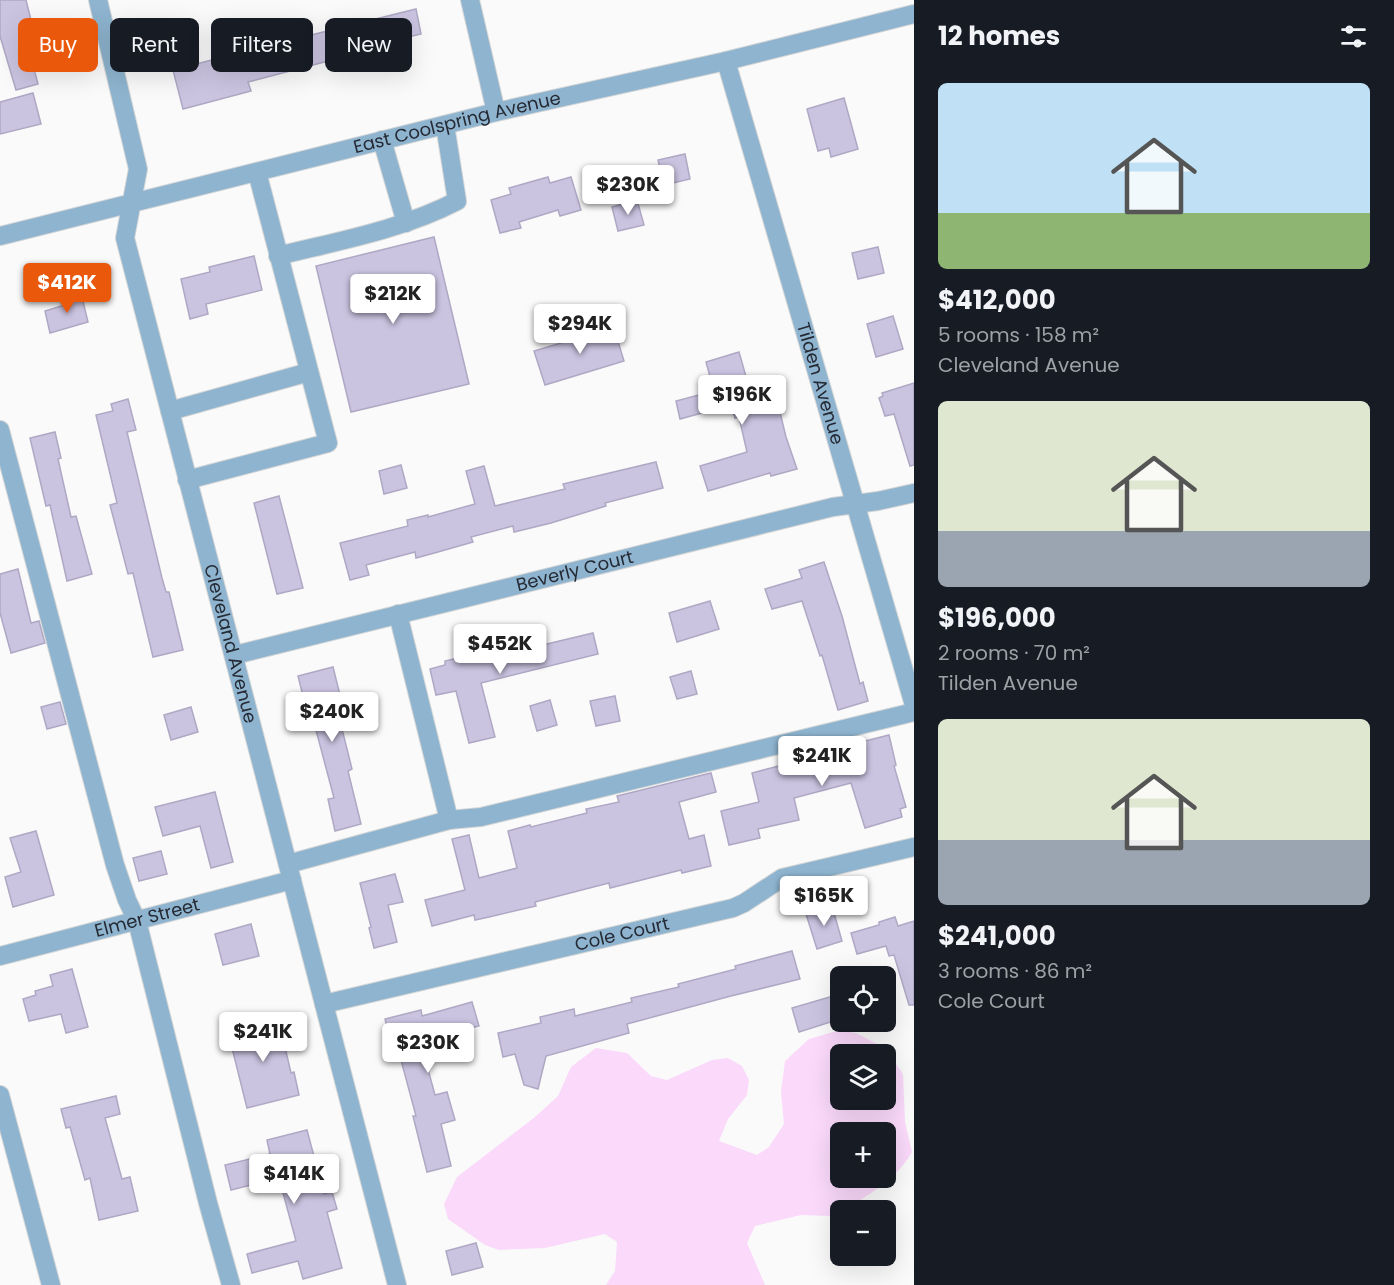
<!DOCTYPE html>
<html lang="en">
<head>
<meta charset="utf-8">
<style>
  body { margin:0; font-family:Poppins,sans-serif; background:#20242c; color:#f1f3f6; height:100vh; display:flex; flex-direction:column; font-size:22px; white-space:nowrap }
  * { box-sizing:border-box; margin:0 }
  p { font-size:20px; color:#9ea1a6 }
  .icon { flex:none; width:33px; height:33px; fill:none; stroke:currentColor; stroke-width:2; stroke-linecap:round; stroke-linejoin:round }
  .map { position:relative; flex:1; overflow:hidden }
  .sheet { display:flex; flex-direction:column; background:#171b24; width:480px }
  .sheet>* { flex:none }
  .guide { position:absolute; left:18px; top:18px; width:570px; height:54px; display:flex; gap:12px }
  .controls { position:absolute; left:830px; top:966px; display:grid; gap:12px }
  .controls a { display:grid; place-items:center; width:66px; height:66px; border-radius:9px; background:#171b24; box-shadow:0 6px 24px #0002; font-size:30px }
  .price { position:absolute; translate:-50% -51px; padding:0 14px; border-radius:6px; background:#fff; color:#222; font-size:20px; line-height:39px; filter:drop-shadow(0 2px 3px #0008) }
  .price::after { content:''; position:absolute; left:50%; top:36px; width:18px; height:14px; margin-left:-9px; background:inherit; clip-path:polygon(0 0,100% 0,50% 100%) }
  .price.current { background:#ea580c; color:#fff }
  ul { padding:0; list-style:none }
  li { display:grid; align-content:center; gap:12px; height:318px; padding:0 24px }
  li span { display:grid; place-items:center; height:186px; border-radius:9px; color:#555 }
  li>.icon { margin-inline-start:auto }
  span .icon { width:108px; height:108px; fill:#fffc; stroke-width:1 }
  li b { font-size:26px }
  h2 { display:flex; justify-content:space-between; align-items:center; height:72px; padding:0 24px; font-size:26px }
  .chip { padding:0 21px; border-radius:9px; background:#171b24; box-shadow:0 6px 24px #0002; font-size:21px; line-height:54px }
  .chip.current { background:#ea580c; color:#fff }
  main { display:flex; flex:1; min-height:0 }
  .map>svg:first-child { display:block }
  .green { fill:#fad9fa; fill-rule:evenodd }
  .building { fill:#cbc4e1; stroke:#afa8c4; stroke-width:1.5 }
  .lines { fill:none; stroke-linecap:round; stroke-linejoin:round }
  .minor-casing { stroke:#d4d5d6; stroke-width:20 }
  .minor { stroke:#8eb4cf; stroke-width:18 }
  .labels { text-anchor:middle; stroke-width:4.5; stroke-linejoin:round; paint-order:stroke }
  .street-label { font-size:18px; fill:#252a34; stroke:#fafafa }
</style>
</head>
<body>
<main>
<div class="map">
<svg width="914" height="1285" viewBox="0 0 914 1285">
  <rect width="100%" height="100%" fill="#fafafa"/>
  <path class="green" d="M 840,1030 L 856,1033 L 885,1048 L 903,1074 L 905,1122 L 912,1152 C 897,1179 869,1194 845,1210 L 840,1210 L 840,1213 L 830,1216 L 801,1215 L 755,1226 L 747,1243 L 765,1285 L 606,1285 L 615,1271 L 617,1242 L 605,1234 L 545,1248 L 499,1250 L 485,1245 L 448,1219 L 444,1204 L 457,1177 L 535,1117 L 558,1096 L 571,1067 L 596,1048 L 627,1053 L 651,1076 L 667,1080 L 712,1060 L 728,1058 L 742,1066 L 749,1080 L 747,1095 L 728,1119 L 719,1141 L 757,1155 L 769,1147 L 784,1124 L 781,1092 L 785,1061 L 809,1039 ZM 840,1054 L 885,1054 L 885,1100 L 840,1100 ZM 840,1132 L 885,1132 L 885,1178 L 840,1178 Z"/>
  <g class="building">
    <path d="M 0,0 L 26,0 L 37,44 L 28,46 L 38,84 L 16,90 L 0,36 Z"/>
    <path d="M 416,9 L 421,34 L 400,39 L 401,45 L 356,56 L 355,54 L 248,82 L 251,91 L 183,109 L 173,70 L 258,48 L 255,38 L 284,30 L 287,41 Z"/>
    <path d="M 33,93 L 41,124 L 0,134 L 0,102 Z"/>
    <path d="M 844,98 L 858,149 L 831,157 L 829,148 L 818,151 L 807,109 Z"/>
    <path d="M 685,154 L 690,179 L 664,185 L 658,160 Z"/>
    <path d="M 548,177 L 550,183 L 571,177 L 581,210 L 560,216 L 558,210 L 519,222 L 521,228 L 500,233 L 491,200 L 511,194 L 509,188 Z"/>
    <path d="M 637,200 L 644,225 L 618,231 L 612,207 Z"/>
    <path d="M 434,237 L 469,384 L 351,412 L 316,266 Z"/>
    <path d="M 878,247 L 884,273 L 858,279 L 852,253 Z"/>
    <path d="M 254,256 L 262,290 L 206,304 L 208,314 L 190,319 L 181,279 L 210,272 L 209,267 Z"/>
    <path d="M 81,293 L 88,322 L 50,333 L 45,311 L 65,305 L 63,297 Z"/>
    <path d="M 893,316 L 903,349 L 876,357 L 867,324 Z"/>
    <path d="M 612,322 L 624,361 L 545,385 L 534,351 L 595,333 L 593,327 Z"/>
    <path d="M 739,352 L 751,394 L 759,392 L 761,400 L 776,396 L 786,437 L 797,469 L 771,476 L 770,473 L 708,491 L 700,466 L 747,452 L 739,417 L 735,418 L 731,405 L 680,419 L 676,401 L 714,391 L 706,362 Z"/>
    <path d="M 914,383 L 914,465 L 910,466 L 894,414 L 885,416 L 879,398 L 883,396 L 882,393 Z"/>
    <path d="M 128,399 L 136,430 L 127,432 L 162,578 L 166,592 L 169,592 L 183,650 L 153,657 L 133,573 L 128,574 L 110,505 L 117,503 L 96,415 L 113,411 L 111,404 Z"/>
    <path d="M 55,432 L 61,458 L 58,459 L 71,517 L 76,516 L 92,574 L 67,581 L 50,505 L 46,506 L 30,438 Z"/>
    <path d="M 656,462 L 663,488 L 605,503 L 606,506 L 551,523 L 514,532 L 513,526 L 471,537 L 473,542 L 438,552 L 416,558 L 415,552 L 366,565 L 369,575 L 350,580 L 340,543 L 408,526 L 407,520 L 428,515 L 428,517 L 475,504 L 466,471 L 484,466 L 495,506 L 565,489 L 563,484 Z"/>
    <path d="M 401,465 L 407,488 L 384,494 L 379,471 Z"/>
    <path d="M 279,496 L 303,588 L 277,594 L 254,503 Z"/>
    <path d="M 824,562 L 842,616 L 860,684 L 863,682 L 868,701 L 838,710 L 822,655 L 820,656 L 802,601 L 772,609 L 765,589 L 802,578 L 799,570 Z"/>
    <path d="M 18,569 L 31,623 L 39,621 L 45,643 L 11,653 L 0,613 L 0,574 Z"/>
    <path d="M 710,601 L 719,629 L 677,642 L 669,613 Z"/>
    <path d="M 593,633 L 598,654 L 481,683 L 495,737 L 469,743 L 456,691 L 436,695 L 430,669 L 445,665 L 445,661 L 482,652 L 481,649 L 524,639 L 526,649 Z"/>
    <path d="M 333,667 L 343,707 L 337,709 L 352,769 L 348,771 L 361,824 L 335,831 L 328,799 L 334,798 L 312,715 L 308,716 L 298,676 Z"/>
    <path d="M 691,671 L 697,694 L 677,699 L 670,677 Z"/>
    <path d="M 615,696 L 620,721 L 596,726 L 590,701 Z"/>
    <path d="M 550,700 L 557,725 L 537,731 L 530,706 Z"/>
    <path d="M 60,702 L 66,724 L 47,729 L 41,707 Z"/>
    <path d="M 191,707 L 198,732 L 171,740 L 164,715 Z"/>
    <path d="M 889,735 L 896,765 L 894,766 L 906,807 L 900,809 L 902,817 L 865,828 L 851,783 L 794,798 L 799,820 L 758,829 L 760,838 L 729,845 L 721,811 L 759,802 L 752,773 L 798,761 L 795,752 L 821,746 L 822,752 Z"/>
    <path d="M 711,773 L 716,792 L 679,802 L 689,839 L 704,835 L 711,866 L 682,873 L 681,870 L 610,888 L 609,883 L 535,902 L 536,906 L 489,917 L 475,920 L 474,915 L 432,926 L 425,900 L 465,890 L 452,839 L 469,835 L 479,878 L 517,868 L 508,831 L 530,825 L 531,827 L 587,813 L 586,809 L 619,802 L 617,796 Z"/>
    <path d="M 215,792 L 233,862 L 211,868 L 200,826 L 163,836 L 155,807 Z"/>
    <path d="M 36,831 L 54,895 L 13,907 L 5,877 L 21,872 L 10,838 Z"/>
    <path d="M 161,851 L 167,874 L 139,881 L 133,858 Z"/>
    <path d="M 395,874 L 403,902 L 388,905 L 397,942 L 374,948 L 369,928 L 371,927 L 360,883 Z"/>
    <path d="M 832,906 L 842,941 L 817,949 L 806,914 Z"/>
    <path d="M 895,917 L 898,926 L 914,921 L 914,1005 L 909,1005 L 894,955 L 889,956 L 886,946 L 857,954 L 851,933 L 879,925 L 879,922 Z"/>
    <path d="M 251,924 L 259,956 L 223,965 L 215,934 Z"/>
    <path d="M 792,951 L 800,979 L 731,996 L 627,1024 L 629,1033 L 546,1056 L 538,1089 L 524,1085 L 515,1054 L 503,1057 L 498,1033 L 541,1023 L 540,1017 L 574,1009 L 575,1016 L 632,1002 L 631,998 L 679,987 L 678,984 L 736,969 L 735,966 Z"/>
    <path d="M 72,969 L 88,1027 L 66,1033 L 61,1014 L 29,1021 L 23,999 L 36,995 L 35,991 L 53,986 L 50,975 Z"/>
    <path d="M 840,994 L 840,1019 L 799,1032 L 792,1008 Z"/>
    <path d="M 472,1002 L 479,1026 L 420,1040 L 435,1095 L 447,1092 L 455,1120 L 441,1124 L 451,1166 L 427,1172 L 413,1116 L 416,1116 L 397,1045 L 392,1046 L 385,1019 L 421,1010 L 422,1016 Z"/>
    <path d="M 278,1017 L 291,1073 L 294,1072 L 299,1095 L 247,1108 L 231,1044 L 233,1043 L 231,1037 L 236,1035 L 234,1028 Z"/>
    <path d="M 116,1096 L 120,1114 L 105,1118 L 122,1179 L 130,1177 L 138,1211 L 99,1220 L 90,1178 L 85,1180 L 70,1127 L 66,1128 L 61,1109 Z"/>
    <path d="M 307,1130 L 324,1194 L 332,1192 L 337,1209 L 327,1212 L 342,1268 L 303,1279 L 298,1261 L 252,1273 L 247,1254 L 296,1241 L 279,1178 L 231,1190 L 225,1165 L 270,1154 L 267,1140 Z"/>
    <path d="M 476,1243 L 483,1267 L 452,1275 L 446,1251 Z"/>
  </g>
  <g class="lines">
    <g class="minor-casing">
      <g id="minor">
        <path id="s1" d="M 98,0 L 138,169 L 125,238 L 397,1285"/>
        <path d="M 470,0 L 496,112"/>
        <path id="s2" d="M 726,61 L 914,705"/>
        <path d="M 382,140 L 406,223"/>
        <path id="s3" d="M 0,236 L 496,112 L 726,61 L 914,14"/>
        <path d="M 278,256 C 338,241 401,230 457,201 L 445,125"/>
        <path d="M 170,411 L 309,372"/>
        <path d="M 0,430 L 115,865 L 127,900 L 137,921 L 208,1203 L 231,1285"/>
        <path d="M 187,480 L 328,443 L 257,172"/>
        <path id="s4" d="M 235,655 L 833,507 L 878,501 L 914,493"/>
        <path d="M 449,820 L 481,817 L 914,712"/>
        <path d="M 288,864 L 449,820 L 398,614"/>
        <path id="s5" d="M 0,956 L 292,880"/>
        <path id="s6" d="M 324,1004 L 733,908 L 744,903 L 782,878 L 914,847"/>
        <path d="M 0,1095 L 51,1285"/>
      </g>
    </g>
    <use href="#minor" class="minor"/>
  </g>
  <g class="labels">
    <g class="street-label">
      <text dy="6" stroke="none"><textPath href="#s3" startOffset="471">East Coolspring Avenue</textPath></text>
      <text dy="6" stroke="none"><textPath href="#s2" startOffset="336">Tilden Avenue</textPath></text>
      <text dy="6" stroke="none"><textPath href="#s4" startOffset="350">Beverly Court</textPath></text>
      <text dy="6" stroke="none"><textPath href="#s1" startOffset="663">Cleveland Avenue</textPath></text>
      <text dy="6" stroke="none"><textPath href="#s5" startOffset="152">Elmer Street</textPath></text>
      <text dy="6" stroke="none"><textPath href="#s6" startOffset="306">Cole Court</textPath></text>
    </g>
  </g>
</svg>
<div class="controls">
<a><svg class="icon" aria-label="locate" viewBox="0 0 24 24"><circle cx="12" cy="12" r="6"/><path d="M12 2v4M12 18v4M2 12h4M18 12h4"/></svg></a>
<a><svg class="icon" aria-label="layers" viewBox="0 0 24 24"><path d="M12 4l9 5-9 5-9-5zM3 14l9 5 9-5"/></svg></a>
<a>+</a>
<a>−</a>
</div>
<b class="price" style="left:628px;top:216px">$230K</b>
<b class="price current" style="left:67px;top:314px">$412K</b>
<b class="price" style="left:393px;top:325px">$212K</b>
<b class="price" style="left:580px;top:355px">$294K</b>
<b class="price" style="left:742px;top:426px">$196K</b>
<b class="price" style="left:500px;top:675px">$452K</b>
<b class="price" style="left:332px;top:743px">$240K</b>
<b class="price" style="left:822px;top:787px">$241K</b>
<b class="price" style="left:824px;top:927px">$165K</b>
<b class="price" style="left:263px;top:1063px">$241K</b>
<b class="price" style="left:428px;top:1074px">$230K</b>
<b class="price" style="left:294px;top:1205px">$414K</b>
<div class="guide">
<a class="chip current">Buy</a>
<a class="chip">Rent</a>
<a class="chip">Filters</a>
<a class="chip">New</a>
</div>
</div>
<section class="sheet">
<h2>12 homes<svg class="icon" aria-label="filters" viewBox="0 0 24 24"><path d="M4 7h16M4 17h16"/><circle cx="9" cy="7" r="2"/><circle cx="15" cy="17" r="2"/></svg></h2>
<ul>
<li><span style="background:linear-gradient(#bfe0f5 70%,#8fb573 0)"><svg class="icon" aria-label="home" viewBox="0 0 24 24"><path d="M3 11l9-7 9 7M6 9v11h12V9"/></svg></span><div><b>$412,000</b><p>5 rooms · 158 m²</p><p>Cleveland Avenue</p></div></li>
<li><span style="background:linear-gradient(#dfe7d0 70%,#9aa5b1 0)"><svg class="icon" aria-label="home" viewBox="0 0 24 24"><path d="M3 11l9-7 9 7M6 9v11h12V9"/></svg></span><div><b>$196,000</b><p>2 rooms · 70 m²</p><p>Tilden Avenue</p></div></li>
<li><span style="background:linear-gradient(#dfe7d0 65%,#9aa5b1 0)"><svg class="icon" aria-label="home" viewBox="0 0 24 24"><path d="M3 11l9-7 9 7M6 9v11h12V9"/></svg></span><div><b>$241,000</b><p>3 rooms · 86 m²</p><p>Cole Court</p></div></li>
</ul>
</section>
</main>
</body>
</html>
